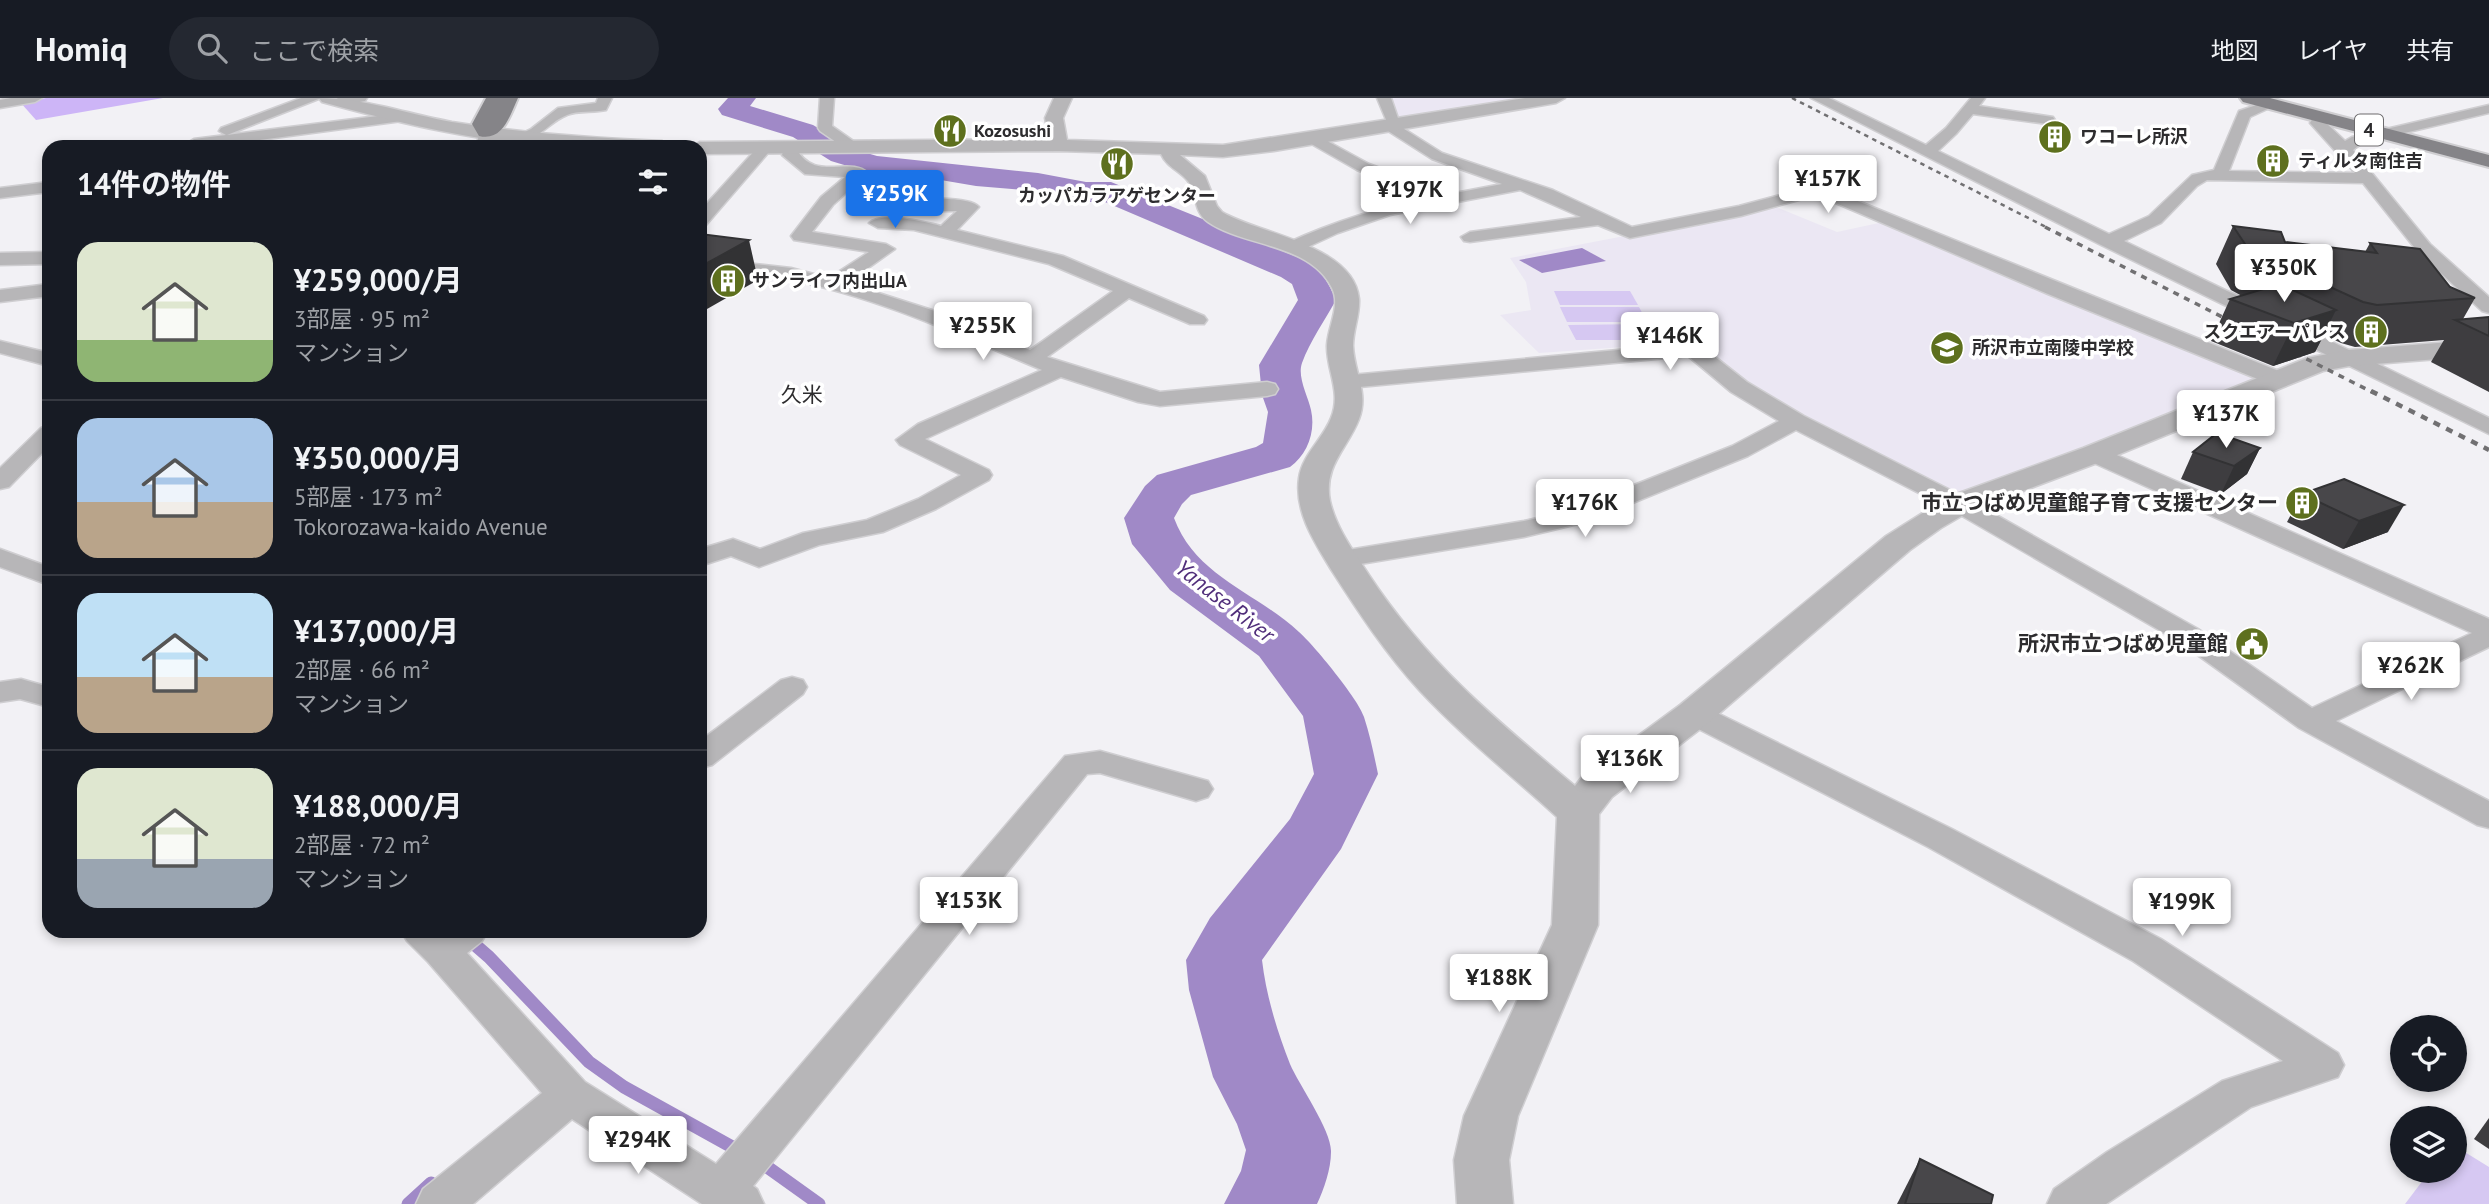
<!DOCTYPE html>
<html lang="ja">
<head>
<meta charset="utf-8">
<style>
  body { margin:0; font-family:"PT Sans","Noto Sans JP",sans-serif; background:#242831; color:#f1f3f6; height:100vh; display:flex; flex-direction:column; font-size:26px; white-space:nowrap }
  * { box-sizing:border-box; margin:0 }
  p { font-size:23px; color:#9ea1a6 }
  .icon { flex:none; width:38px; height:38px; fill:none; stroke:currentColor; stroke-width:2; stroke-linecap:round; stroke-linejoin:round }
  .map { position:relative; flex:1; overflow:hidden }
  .panel { position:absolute; left:42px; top:42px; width:665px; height:798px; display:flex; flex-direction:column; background:#171b24; border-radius:21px; box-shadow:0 4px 10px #0003 }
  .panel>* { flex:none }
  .buttons { position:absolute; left:2390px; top:917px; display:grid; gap:14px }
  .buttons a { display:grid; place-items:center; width:77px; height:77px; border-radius:50%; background:#171b24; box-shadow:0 4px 10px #0003; font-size:35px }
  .price { position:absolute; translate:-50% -60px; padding:0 16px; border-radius:7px; background:#fff; color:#222; font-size:23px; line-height:46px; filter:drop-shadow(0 2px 4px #0008) }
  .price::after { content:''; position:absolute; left:50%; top:42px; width:21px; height:16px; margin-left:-10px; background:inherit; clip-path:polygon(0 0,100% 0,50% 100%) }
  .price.current { background:#1a73e8; color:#fff }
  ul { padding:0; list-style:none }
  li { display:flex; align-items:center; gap:21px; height:175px; padding:0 35px }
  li+li { border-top:2px solid #363941 }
  li span { display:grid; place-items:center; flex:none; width:196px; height:140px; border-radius:21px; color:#555 }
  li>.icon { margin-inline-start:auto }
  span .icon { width:84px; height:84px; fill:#fffc; stroke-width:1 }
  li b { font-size:30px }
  h2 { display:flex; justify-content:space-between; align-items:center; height:84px; padding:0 35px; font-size:30px }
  header { display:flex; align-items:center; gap:42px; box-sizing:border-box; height:98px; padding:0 35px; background:#171b24; border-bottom:2px solid #363941 }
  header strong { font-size:33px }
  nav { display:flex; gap:38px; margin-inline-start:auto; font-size:24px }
  .search { width:490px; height:63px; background:#242831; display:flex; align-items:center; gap:18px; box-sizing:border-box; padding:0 24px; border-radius:38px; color:#9ea1a6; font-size:26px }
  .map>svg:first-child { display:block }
  .built { fill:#ebe7f3 }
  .green { fill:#d6c8f2 }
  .forest { fill:#cdb5f7 }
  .water { fill:#a089c7 }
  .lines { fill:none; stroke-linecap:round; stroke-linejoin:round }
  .stream { stroke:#a089c7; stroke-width:13 }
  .river { fill:#a089c7; fill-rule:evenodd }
  .minor-casing { stroke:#cfced1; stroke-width:3 }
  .tertiary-casing { stroke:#cfced1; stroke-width:3 }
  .primary-casing { stroke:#cfced1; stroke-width:4 }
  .minor { fill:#b7b6b8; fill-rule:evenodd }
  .tertiary { fill:#b7b6b8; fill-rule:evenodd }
  .primary { fill:#858488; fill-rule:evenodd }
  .rail-far2 { stroke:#717072; stroke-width:2.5; stroke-dasharray:4.5 4.5; stroke-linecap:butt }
  .rail-far1 { stroke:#717072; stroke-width:3.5; stroke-dasharray:6 6; stroke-linecap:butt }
  .rail { stroke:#717072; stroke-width:4.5; stroke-dasharray:7 7; stroke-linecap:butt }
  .wall { fill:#3e3d40 }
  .shaded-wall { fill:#323234 }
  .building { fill:#48474a; stroke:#323234; stroke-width:2 }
  .labels { text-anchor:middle; stroke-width:7; stroke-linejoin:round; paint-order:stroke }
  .far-poi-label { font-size:18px; font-weight:bold; fill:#2d2c2e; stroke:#fff; text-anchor:start }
  .shield { fill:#fff; stroke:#6c6b6d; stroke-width:2 }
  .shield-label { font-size:19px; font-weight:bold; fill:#2d2c2e }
  .far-quarter-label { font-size:21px; fill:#2d2c2e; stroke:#fff }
  .poi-label { font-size:21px; font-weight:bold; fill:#2d2c2e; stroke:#fff; text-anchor:end }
  .water-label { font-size:23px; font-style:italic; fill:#512f7b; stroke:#fff }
</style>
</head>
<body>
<header>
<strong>Homiq</strong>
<div class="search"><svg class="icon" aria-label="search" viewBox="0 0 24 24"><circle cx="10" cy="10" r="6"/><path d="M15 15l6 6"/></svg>ここで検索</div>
<nav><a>地図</a><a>レイヤ</a><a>共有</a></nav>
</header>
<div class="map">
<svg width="2489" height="1106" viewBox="0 0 2489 1106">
  <rect width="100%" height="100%" fill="#f2f1f5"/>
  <g class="built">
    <path d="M 1390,0 L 1542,0 L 1407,21 L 1398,18 Z"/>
    <path d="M 1776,109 L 1837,134 L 1888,123 L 2263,278 L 2089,354 L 1960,397 L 1803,320 L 1723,269 L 1695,244 L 1539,255 L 1500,217 L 1531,212 L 1526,184 L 1510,160 Z"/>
  </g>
  <g class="green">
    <path d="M 1554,193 L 1630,193 L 1638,207 L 1560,207 Z"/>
    <path d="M 1560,209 L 1639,209 L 1647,224 L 1567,224 Z"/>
    <path d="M 1647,226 L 1656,242 L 1576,242 L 1568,227 Z"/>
    <path d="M 2455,1048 L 2489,1069 L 2489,1106 L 2405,1106 L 2430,1073 L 2455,1073 Z"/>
  </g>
  <path class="forest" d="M 46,0 L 163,0 L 36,22 L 20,4 Z"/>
  <path class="water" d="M 1582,150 L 1606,163 L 1542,175 L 1519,162 Z"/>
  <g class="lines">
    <g class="stream">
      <path d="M 459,833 L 489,859 L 589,964 L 624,989 L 743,1055"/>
      <path d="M 759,1063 L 819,1106"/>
      <path d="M 408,1106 L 431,1085"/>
    </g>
    <path class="river" d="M 728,0 L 756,0 L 750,8 L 813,27 L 853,51 L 877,58 L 1038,75 L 1086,84 L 1111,84 L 1307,163 C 1323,174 1328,184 1336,202 C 1325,222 1310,243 1302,265 C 1297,279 1308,298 1311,312 C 1316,334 1307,357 1290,369 L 1191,397 L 1182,406 L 1174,420 C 1196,479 1256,494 1299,534 C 1313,546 1359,602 1364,619 C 1370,637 1374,657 1378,676 L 1341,751 L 1262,862 C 1266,897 1277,933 1290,966 C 1299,987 1332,1033 1331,1054 C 1331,1071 1324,1091 1317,1106 L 1224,1106 L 1241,1073 L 1246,1052 L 1237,1026 L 1213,979 L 1189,892 L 1186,862 L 1210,820 L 1290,721 L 1314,676 L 1303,618 L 1259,558 L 1170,492 L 1132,446 L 1124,420 L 1145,388 L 1157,377 L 1256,349 L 1263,345 L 1268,314 L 1262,297 L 1259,267 L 1298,202 L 1292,186 L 1281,179 L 1105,104 L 1086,104 L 1038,93 L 976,88 L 929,80 L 874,76 L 831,63 L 793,39 L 722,17 L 718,11 Z"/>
    <g class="minor-casing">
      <g id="minor">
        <path d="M 11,0 L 42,0 L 35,4 L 0,10 L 0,2 Z"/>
        <path d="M 301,0 L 321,0 L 227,37 L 402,15 L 409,19 L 402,23 L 206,49 L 189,49 L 186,46 L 194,41 L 226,37 L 219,33 L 221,30 Z"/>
        <path d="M 338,0 L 367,0 L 365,3 L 339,8 L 332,4 Z"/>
        <path d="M 598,0 L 612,0 L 606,12 C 594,15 578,12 567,17 C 549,24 544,38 519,44 L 512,40 L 531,31 L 558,10 L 596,5 Z"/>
        <path d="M 820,0 L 834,0 L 832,28 L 859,47 L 862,50 L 859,53 L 849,53 L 820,33 L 818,30 Z"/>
        <path d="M 1377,0 L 1391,0 L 1401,29 L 1442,55 L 1553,92 L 1632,129 L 1739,108 L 1818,87 L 2286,276 L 2289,281 L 2286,286 L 2270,286 L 2048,196 L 1817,97 L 1741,118 L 1630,140 L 1598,127 L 1470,144 L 1464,143 L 1461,139 L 1470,134 L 1581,119 L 1520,92 L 1390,117 L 1338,135 L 1299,153 L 1287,153 L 1284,149 L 1287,145 C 1333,124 1379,109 1430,100 L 1357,72 L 1308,44 L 1306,41 L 1308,38 L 1318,38 L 1369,66 L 1450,96 L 1502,86 L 1432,61 L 1385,31 L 1383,28 L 1387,24 Z"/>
        <path d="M 1811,0 L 1829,0 L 1926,47 L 1946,30 L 1971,0 L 1985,0 L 1979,8 L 2053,19 L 2055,22 L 2053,25 L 2048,26 L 1973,16 L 1956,36 L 1938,53 L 2109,136 L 2149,118 L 2192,77 L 2214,72 L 2239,13 L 2271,2 L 2278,6 L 2250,19 L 2229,73 L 2355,75 L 2310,25 L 2315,16 L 2325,16 L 2327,19 L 2325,24 L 2345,43 L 2352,39 L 2489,7 L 2489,15 L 2362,45 L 2353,52 L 2430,146 L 2489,199 L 2489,215 L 2482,213 L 2418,154 L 2363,85 L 2207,82 L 2197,88 L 2161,125 L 2124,143 L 2489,320 L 2489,336 L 2101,147 Z"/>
        <path d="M 486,30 L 493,34 L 493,49 L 477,49 L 479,34 Z"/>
        <path d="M 790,46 L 795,48 C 813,86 849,57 868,75 L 833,107 L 812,134 L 886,146 L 895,151 L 847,185 L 935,213 L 1030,252 L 1113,193 L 1049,166 L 914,132 L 878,130 L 869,125 C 881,113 925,124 941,128 L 957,113 L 873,113 L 871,109 L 873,105 L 879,104 C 899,103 966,95 979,109 L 957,132 L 1063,158 L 1204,218 L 1207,222 L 1204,226 L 1190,226 L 1129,200 L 1047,259 L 1160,294 L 1267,284 L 1275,286 L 1278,291 L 1275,296 L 1267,298 L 1160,308 L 1138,304 L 1061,279 L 925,341 L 989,372 L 992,377 L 989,382 L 936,411 L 883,434 L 819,447 L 759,469 L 731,458 L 700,468 L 700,451 L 733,441 L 760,451 L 803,435 L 867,422 L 918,401 L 961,377 L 900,347 L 896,342 L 918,326 L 1042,272 C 963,239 875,198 790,182 C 761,176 730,175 700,172 L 700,160 L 791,170 L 829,180 L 869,154 L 794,142 L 791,138 L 821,99 L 845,79 L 805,76 L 782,57 L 785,48 Z"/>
        <path d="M 763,47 L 771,52 L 768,55 L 706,127 L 700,128 L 700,113 L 758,49 Z"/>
        <path d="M 49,84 L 49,94 L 0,100 L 0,90 Z"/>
        <path d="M 49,154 L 49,166 L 0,167 L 0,155 Z"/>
        <path d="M 49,186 L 49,198 L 0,204 L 0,192 Z"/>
        <path d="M 0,243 L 49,255 L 49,268 L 0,255 Z"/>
        <path d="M 1693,245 L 1700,247 L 1747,284 L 1804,318 L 1968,401 L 2198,531 L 2312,610 L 2472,535 L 2085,361 L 2082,356 L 2085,351 L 2094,349 L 2103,351 L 2489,521 L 2489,549 L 2336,623 L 2489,703 L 2489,730 L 2477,727 L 2299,630 L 2178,543 L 1950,411 L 1796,332 L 1748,358 L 1586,424 L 1524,439 L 1342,469 L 1332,467 L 1328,461 L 1332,455 L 1342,453 L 1524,423 L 1569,413 L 1732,348 L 1779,323 L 1731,294 L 1688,258 L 1349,290 L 1341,288 L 1338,283 L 1341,278 Z"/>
        <path d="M 49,328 L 49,348 L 9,389 L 0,391 L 0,370 L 41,330 Z"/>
        <path d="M 0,451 L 49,469 L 49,487 L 0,469 Z"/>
        <path d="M 792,579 L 803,582 L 807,589 L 803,596 L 712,667 L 700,670 L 700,643 L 781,582 Z"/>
        <path d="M 21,581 L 49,589 L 49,609 L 20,601 L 0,604 L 0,584 Z"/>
        <path d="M 1694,606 L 1705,609 L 1952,731 L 2161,841 L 2338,955 L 2344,967 L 2338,979 L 2251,1009 L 2106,1106 L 2047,1106 L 2054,1091 L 2107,1054 L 2222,983 L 2283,963 L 2133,863 L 1928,749 L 1683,623 L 1678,616 L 1683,609 Z"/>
        <path d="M 1100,653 L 1208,683 L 1213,691 L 1208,699 L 1196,703 L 1100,675 L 1087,676 L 753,1088 L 757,1091 L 764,1106 L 702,1106 L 572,1021 L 473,1106 L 416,1106 L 423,1091 L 542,995 L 428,864 L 407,843 L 401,833 L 488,833 L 482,843 L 467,855 L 585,984 L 716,1066 L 1065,658 Z"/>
      </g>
    </g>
    <g class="tertiary-casing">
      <g id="tertiary">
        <path d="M 319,0 C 364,0 408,16 452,24 C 522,35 592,40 662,43 L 671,49 C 637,49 603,50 569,49 C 486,46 402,26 322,4 Z"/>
        <path d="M 1054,0 L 1072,0 L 1063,20 L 1067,42 L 1223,47 L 1525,0 L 1565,0 L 1556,5 L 1274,53 L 1223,59 L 1180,57 L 1205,78 L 1217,108 L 1222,114 C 1259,136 1354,147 1359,201 C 1360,217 1353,232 1353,248 C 1354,274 1369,295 1359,321 C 1348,350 1323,368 1330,403 C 1336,430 1354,454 1369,477 C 1428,566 1495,621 1575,688 L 1582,679 L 1680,607 L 1886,438 L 1948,399 L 2083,350 L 2307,260 L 2349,252 L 2489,241 L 2489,257 L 2349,268 L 2323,273 L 2105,362 L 1970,413 L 1941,430 L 1910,452 L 1708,625 L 1612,699 L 1599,716 L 1598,827 L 1518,1018 L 1509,1062 L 1513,1106 L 1457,1106 L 1454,1062 L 1464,1018 L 1552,827 L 1557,719 C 1511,677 1462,638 1420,593 C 1386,556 1359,515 1332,473 C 1315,445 1294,414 1299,380 C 1302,357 1323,341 1331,320 C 1342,294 1326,272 1327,247 C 1328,228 1341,208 1332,190 C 1310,145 1244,149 1208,124 C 1192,113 1198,94 1187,82 C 1178,72 1167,69 1161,56 L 1059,53 L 700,56 L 700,49 L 691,49 L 700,44 L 1049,41 L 1045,20 Z"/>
      </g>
    </g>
    <g class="primary-casing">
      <g id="primary">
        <path d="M 486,0 L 518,0 C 510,17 503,44 479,38 L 472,26 Z"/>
        <path d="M 2240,0 L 2270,0 L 2489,57 L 2489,69 L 2243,4 Z"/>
      </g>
    </g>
    <use href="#minor" class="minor"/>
    <use href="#tertiary" class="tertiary"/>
    <use href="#primary" class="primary"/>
    <path class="rail-far2" d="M 1792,0 L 2048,130"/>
    <g class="rail-far1">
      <path d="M 2045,129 L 2238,227"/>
      <path d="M 2285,250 L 2374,295"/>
    </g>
    <path class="rail" d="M 2371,293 L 2489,352"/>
  </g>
  <g class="wall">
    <path d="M 2233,128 L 2285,144 L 2365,154 L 2370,145 L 2450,189 L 2475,200 L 2463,221 L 2489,219 L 2489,294 L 2431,264 L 2444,242 L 2355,249 L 2341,245 L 2324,237 L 2315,254 L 2273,268 L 2211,243 L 2230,201 L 2242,198 L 2231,192 L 2216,166 Z"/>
    <path d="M 2260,350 L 2247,376 L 2221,396 L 2181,381 L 2193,354 Z"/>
    <path d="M 2302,396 L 2388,434 L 2343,451 L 2287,424 Z"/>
    <path d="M 2489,1020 L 2489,1051 L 2474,1041 Z"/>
    <path d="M 1920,1061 L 1991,1106 L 1897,1106 Z"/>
  </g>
  <g class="shaded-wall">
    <path d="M 749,142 L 758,182 L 700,215 L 700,169 Z"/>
    <path d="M 2336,212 L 2315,254 L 2273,268 L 2294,225 Z"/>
    <path d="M 2260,350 L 2247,376 L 2221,396 L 2234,368 Z"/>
    <path d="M 2404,407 L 2388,434 L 2343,451 L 2359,423 Z"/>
  </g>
  <g class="building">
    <path d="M 2233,128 L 2281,134 L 2285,144 L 2377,155 L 2370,145 L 2420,151 L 2450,189 L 2475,200 L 2377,207 L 2363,204 L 2249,152 Z"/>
    <path d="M 700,136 L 749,142 L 700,169 Z"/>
    <path d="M 2280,186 L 2336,212 L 2294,225 L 2230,201 Z"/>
    <path d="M 2489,219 L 2489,238 L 2455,222 Z"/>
    <path d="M 2217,335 L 2260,350 L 2234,368 L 2193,354 Z"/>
    <path d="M 2344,381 L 2404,407 L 2359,423 L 2302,396 Z"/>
    <path d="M 1920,1061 L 1993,1097 L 1991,1106 L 1905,1106 Z"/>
  </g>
  <defs>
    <g id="restaurant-disc" transform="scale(1.75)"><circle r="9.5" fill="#5e701e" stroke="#fff"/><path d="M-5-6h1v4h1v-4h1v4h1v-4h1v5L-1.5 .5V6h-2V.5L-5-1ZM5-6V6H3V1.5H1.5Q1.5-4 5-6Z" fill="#fff"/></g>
    <g id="building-disc" transform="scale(1.75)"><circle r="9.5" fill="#5e701e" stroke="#fff"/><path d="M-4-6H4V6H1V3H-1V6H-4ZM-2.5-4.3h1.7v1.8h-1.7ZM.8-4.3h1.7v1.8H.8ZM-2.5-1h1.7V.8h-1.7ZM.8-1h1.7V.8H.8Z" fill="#fff"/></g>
    <g id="school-disc" transform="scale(1.75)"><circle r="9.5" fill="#5e701e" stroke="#fff"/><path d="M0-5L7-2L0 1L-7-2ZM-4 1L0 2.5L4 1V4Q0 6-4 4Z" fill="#fff"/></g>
    <g id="civic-disc" transform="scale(1.75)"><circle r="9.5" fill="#5e701e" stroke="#fff"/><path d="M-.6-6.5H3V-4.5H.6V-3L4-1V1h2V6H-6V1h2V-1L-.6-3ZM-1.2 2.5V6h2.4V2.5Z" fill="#fff"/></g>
  </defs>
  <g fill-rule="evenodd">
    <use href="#restaurant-disc" x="950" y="33"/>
    <use href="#building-disc" x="2055" y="39"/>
    <use href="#building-disc" x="2273" y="63"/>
    <use href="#restaurant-disc" x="1117" y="66"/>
    <use href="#building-disc" x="728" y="183"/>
    <use href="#building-disc" x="2371" y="234"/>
    <use href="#school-disc" x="1947" y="250"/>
    <use href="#building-disc" x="2302" y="405"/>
    <use href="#civic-disc" x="2252" y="546"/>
  </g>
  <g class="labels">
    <g class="far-poi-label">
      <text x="974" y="39">Kozosushi</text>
      <text x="2080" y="45">ワコーレ所沢</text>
      <text x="2298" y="69">ティルタ南住吉</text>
      <text x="1117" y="104" text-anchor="middle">カッパカラアゲセンター</text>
      <text x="752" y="189">サンライフ内出山A</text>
      <text x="2346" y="240" text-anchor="end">スクエアーパレス</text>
      <text x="1972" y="256">所沢市立南陵中学校</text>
    </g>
    <rect class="shield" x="2355" y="16.5" width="28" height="31" rx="5"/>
    <g class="shield-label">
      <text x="2369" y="39">4</text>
    </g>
    <g class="far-quarter-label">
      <text x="802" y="304">久米</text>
    </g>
    <g class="poi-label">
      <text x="2278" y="412">市立つばめ児童館子育て支援センター</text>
      <text x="2228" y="553">所沢市立つばめ児童館</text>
    </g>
    <g class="water-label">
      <text transform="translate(1225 503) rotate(38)" y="8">Yanase River</text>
    </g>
  </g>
</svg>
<div class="buttons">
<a><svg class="icon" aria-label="locate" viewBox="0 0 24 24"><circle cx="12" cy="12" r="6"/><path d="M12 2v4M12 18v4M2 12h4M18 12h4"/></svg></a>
<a><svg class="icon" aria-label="layers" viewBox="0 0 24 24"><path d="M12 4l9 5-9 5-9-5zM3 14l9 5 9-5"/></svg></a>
</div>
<b class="price" style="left:1828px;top:117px">¥157K</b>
<b class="price" style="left:1410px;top:128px">¥197K</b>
<b class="price current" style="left:895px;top:132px">¥259K</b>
<b class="price" style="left:2284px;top:206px">¥350K</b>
<b class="price" style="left:983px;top:264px">¥255K</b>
<b class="price" style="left:1670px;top:274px">¥146K</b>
<b class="price" style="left:2226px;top:352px">¥137K</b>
<b class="price" style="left:1585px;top:441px">¥176K</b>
<b class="price" style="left:2411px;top:604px">¥262K</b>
<b class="price" style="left:1630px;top:697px">¥136K</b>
<b class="price" style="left:969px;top:839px">¥153K</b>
<b class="price" style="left:2182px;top:840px">¥199K</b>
<b class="price" style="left:1499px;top:916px">¥188K</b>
<b class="price" style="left:638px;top:1078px">¥294K</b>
<section class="panel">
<h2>14件の物件<svg class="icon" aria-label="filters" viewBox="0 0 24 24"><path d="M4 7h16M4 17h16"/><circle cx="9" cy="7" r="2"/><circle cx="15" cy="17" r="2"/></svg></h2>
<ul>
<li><span style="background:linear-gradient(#dfe7d0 70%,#8fb573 0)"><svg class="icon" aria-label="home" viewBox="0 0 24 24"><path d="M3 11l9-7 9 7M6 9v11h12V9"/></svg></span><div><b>¥259,000/月</b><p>3部屋 · 95 m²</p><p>マンション</p></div></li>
<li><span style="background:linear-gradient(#a9c7e8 60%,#b9a48a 0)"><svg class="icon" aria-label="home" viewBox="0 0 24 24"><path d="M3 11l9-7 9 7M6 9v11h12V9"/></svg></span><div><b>¥350,000/月</b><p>5部屋 · 173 m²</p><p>Tokorozawa-kaido Avenue</p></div></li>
<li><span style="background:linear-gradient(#bfe0f5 60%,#b9a48a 0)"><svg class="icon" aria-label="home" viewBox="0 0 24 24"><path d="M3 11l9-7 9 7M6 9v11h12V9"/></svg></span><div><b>¥137,000/月</b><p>2部屋 · 66 m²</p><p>マンション</p></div></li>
<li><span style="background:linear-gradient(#dfe7d0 65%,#9aa5b1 0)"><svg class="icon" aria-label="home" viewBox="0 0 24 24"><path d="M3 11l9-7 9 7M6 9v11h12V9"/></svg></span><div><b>¥188,000/月</b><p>2部屋 · 72 m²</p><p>マンション</p></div></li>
</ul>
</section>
</div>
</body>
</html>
